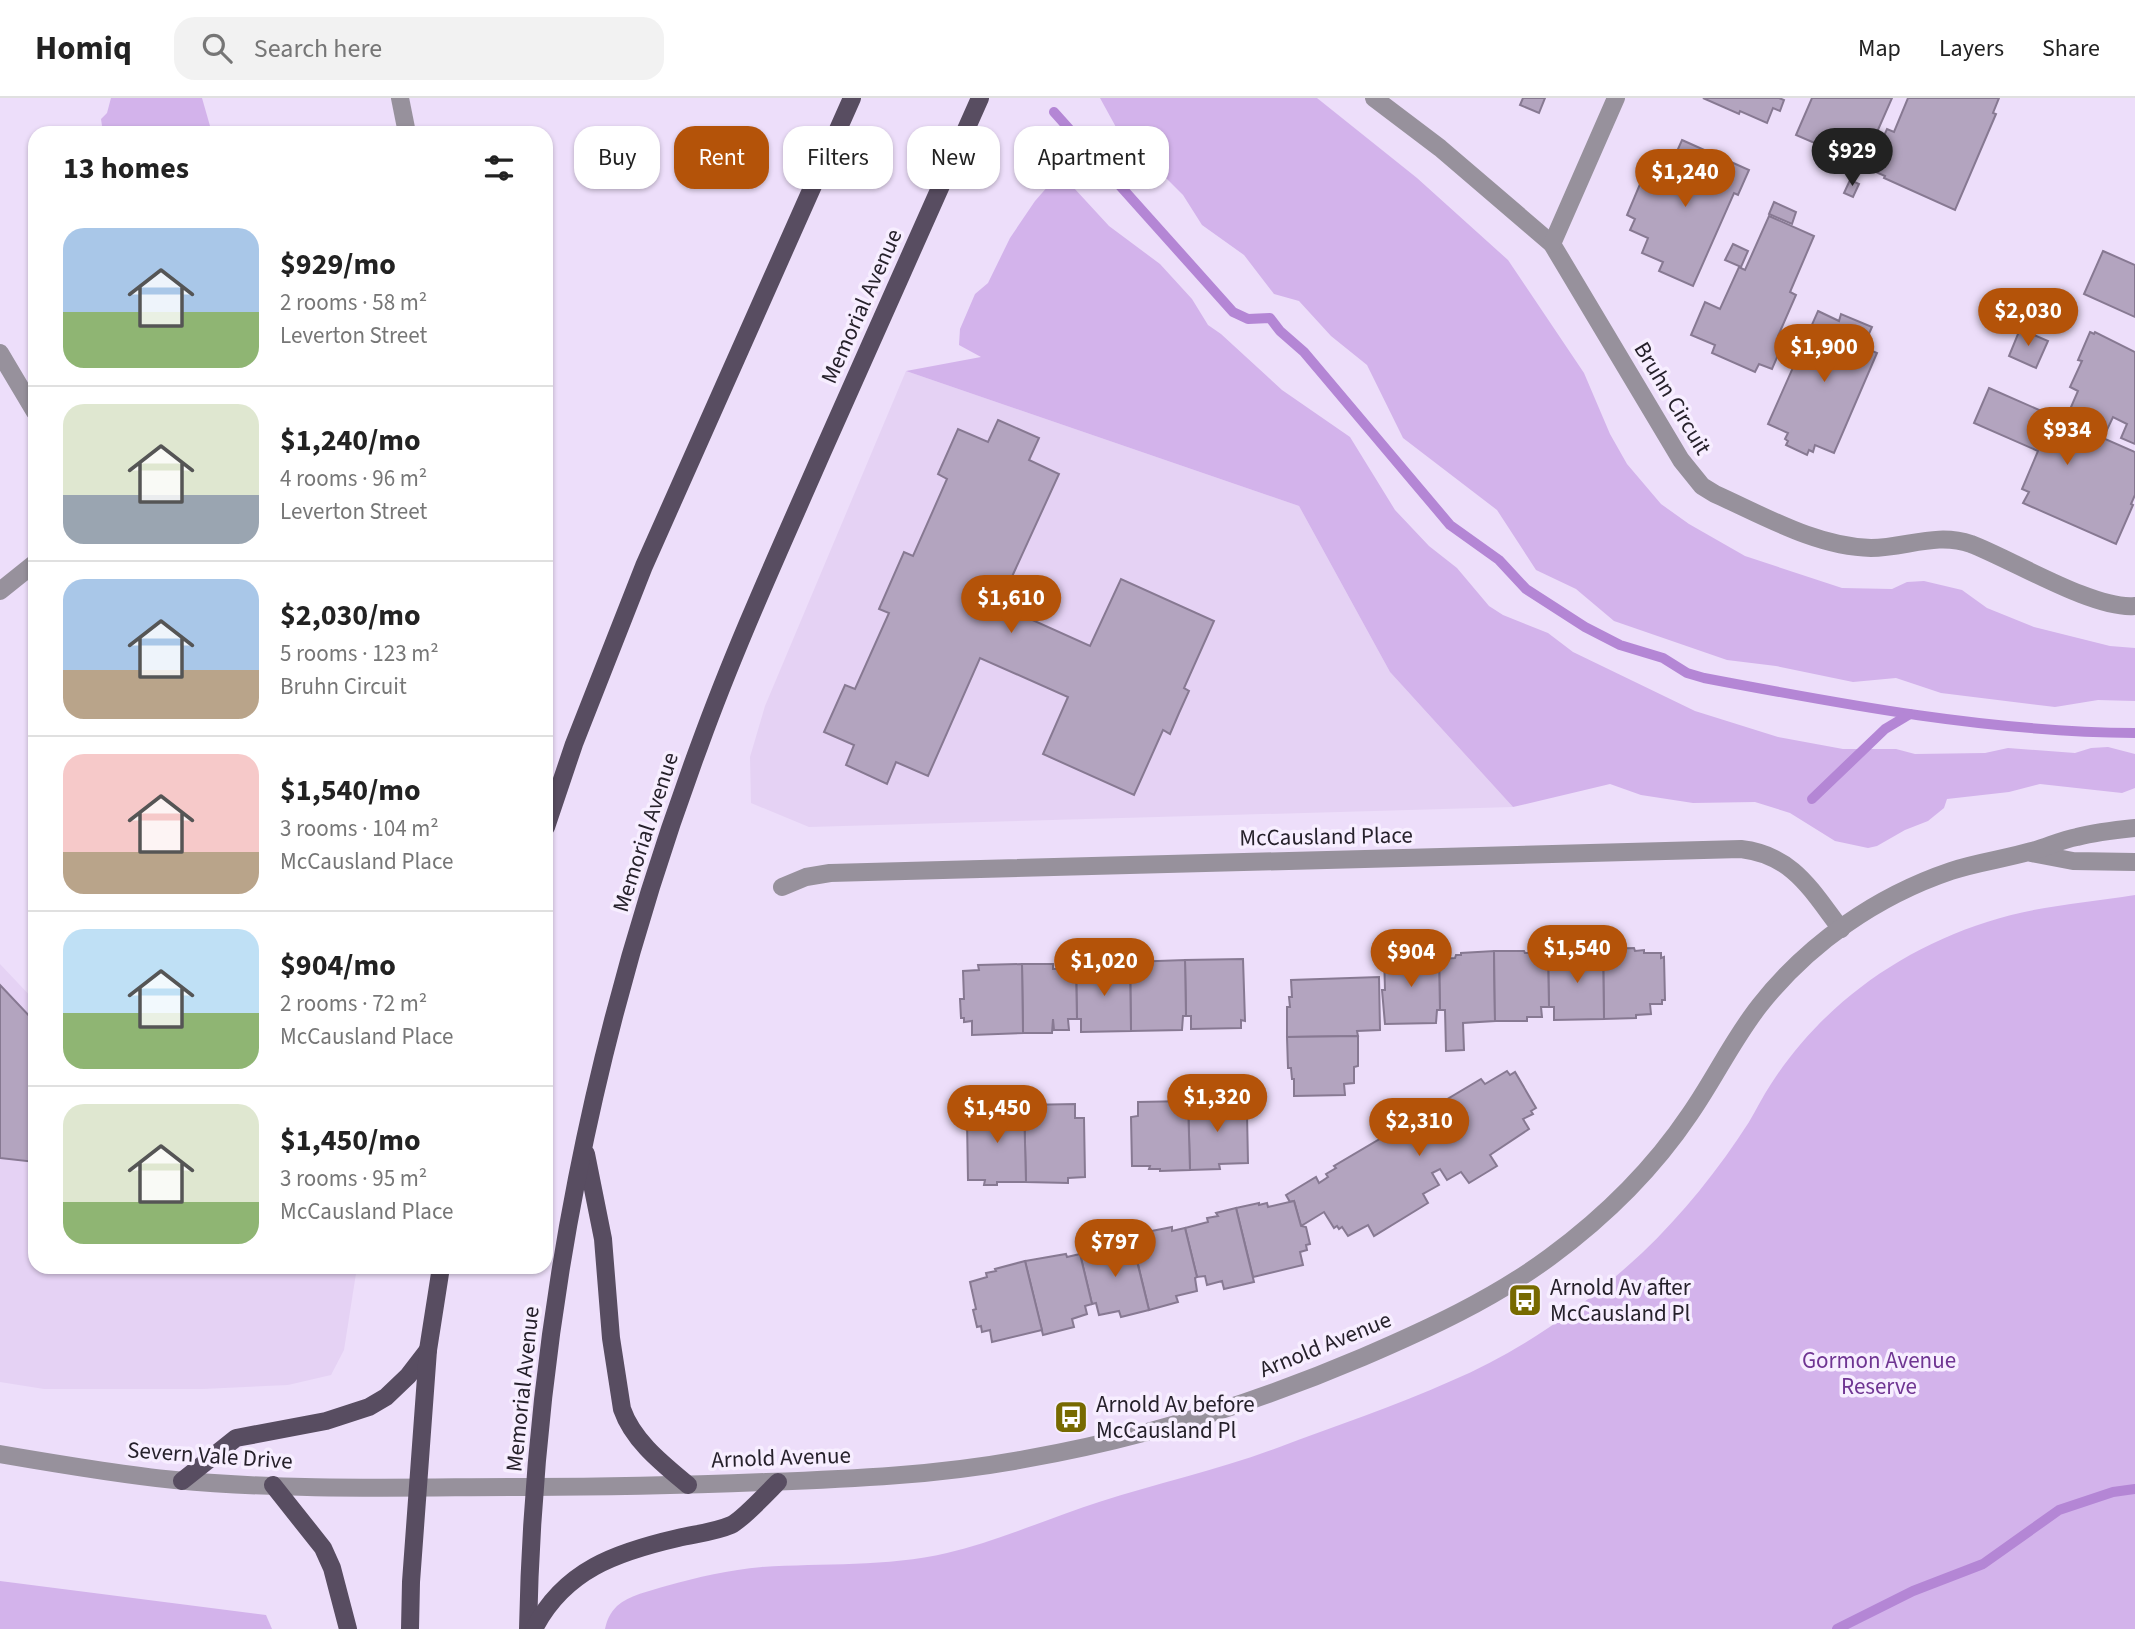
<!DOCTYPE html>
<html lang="en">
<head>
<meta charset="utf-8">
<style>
  body { margin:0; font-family:"Source Sans 3",sans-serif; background:#f2f2f2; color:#222; height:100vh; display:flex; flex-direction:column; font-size:26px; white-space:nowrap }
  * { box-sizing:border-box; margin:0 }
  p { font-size:23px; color:#767676 }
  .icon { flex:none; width:38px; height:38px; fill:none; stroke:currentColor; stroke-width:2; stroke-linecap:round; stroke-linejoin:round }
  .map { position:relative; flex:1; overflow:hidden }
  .side { position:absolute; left:28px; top:28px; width:525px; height:1148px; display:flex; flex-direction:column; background:#fff; border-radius:21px; box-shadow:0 2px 5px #0004 }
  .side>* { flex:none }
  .hud { position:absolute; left:574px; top:28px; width:665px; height:63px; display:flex; gap:14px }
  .price { position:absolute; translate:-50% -60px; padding:0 16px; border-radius:24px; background:#b45309; color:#fff; font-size:23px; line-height:46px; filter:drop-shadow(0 2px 4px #0008) }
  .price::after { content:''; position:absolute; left:50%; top:42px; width:21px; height:16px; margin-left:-10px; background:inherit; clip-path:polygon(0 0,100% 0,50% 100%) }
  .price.current { background:#222; color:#fff }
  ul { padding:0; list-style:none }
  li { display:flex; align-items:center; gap:21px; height:175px; padding:0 35px }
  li+li { border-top:2px solid #e0e0e0 }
  li span { display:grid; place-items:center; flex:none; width:196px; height:140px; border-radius:21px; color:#555 }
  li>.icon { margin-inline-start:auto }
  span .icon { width:84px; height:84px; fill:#fffc; stroke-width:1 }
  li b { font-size:30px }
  h2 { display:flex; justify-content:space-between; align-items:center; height:84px; padding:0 35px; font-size:30px }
  .pill { padding:0 24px; border-radius:21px; background:#fff; box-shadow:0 2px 5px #0004; font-size:24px; line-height:63px }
  .pill.current { background:#b45309; color:#fff }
  header { display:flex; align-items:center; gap:42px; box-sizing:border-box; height:98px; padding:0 35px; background:#fff; border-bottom:2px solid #e0e0e0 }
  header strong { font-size:33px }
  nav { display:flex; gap:38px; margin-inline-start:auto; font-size:24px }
  .search { width:490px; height:63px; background:#f2f2f2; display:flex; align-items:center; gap:18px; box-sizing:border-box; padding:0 24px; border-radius:21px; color:#767676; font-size:26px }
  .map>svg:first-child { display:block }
  .built { fill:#e5d2f4 }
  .green { fill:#d3b3eb }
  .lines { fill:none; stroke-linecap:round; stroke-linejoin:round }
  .stream { stroke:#b486d5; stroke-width:10 }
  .building { fill:#b3a4bf; stroke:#877992; stroke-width:2 }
  .minor { stroke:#97919c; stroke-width:18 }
  .major { stroke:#584d61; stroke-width:18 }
  .labels { text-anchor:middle; stroke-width:7; stroke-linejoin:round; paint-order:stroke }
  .street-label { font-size:23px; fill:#26212b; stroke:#f7eeff }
  .poi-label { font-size:23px; fill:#26212b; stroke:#f7eeff; text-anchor:start }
  .park-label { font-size:23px; fill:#6f3592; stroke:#f7eeff }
</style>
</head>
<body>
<header>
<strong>Homiq</strong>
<div class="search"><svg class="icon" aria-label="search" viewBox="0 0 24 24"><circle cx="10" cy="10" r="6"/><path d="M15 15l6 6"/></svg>Search here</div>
<nav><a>Map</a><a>Layers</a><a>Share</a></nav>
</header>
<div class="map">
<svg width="2135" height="1531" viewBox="0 0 2135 1531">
  <rect width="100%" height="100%" fill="#eddefa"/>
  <g class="built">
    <path d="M 906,273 L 1299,408 L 1390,574 L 1513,709 L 809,729 L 751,705 L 750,659 L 765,608 Z"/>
    <path d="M 0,866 L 35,903 L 35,1169 L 357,1169 L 344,1252 L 331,1277 L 288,1287 L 203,1291 L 44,1291 L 0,1284 Z"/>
  </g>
  <g class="green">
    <path d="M 111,0 L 202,0 L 212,35 L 103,35 L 101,21 L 107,15 Z"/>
    <path d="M 1100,0 L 1317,0 L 1417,80 L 1508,162 L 1584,275 L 1610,336 L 1627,366 L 1661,406 L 1689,426 L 1745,458 L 1842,490 L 1892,491 L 1907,484 L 1924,483 L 1962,492 L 1987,510 L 2034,529 L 2110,548 L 2135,550 L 2135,603 L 2098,602 L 2055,609 L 1941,595 L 1896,580 L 1853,584 L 1776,568 L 1727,562 L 1614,523 L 1576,491 L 1536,472 L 1497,412 L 1403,340 L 1367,267 L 1331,238 L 1299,203 L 1274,196 L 1244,157 L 1202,127 L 1183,97 L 1117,31 Z"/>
    <path d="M 1056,79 L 1074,90 L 1109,128 L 1160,166 L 1192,201 L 1208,227 L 1221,236 L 1282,292 L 1350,339 L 1395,412 L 1429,448 L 1457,470 L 1489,508 L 1503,517 L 1548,535 L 1573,554 L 1695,613 L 1778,639 L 1843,651 L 1896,651 L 1915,656 L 1985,655 L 2008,650 L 2075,655 L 2091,650 L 2108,649 L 2135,656 L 2135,690 L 2122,695 L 2040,686 L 2009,694 L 1947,701 L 1944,710 L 1928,723 L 1905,732 L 1877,748 L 1868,750 L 1835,743 L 1790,715 L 1755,704 L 1693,705 L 1641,697 L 1610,686 L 1513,709 L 1390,574 L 1299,408 L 906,273 L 981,259 L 959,247 L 960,231 L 975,196 L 988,185 L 1010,140 L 1035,103 Z"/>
    <path d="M 2135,797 L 2135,1531 L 605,1531 C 607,1522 610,1515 617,1508 C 629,1497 650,1493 666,1488 C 698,1479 729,1472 762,1469 C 823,1465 887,1469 947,1455 C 997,1443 1050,1420 1099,1404 C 1158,1385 1219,1372 1277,1350 C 1335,1328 1395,1308 1451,1283 C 1522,1253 1586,1207 1642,1155 C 1682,1117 1719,1071 1749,1024 C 1756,1012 1763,998 1771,986 C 1821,908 1899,852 1987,824 C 2034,808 2086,805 2135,797 Z"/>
    <path d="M 0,1483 L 266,1517 L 272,1531 L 0,1531 Z"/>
  </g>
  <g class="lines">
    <g class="stream">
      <path d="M 1054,14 L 1233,214 L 1248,221 L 1270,220 L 1280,233 L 1304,254 L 1450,427 L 1499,462 L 1526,491 L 1585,529 L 1620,547 L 1663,560 L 1687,575 L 1704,580 C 1846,607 1990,634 2135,635"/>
      <path d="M 1812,701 L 1885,631 L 1910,616"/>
      <path d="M 1837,1531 L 1913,1493 L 1983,1466 L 2059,1412 L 2113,1394 L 2135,1391"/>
    </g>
  </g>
  <g class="building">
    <path d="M 1523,0 L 1545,0 L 1539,15 L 1520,7 Z"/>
    <path d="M 1703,0 L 1779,0 L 1784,2 L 1780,13 L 1773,10 L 1767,25 L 1740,13 L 1739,16 Z"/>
    <path d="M 1812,0 L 1892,0 L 1863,66 L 1796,37 Z"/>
    <path d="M 1908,0 L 1999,0 L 1993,15 L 1996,16 L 1955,112 L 1884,80 L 1885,78 L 1869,71 L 1887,31 L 1894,34 Z"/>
    <path d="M 1682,42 L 1749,72 L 1738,97 L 1734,95 L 1693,188 L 1659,173 L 1663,164 L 1642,155 L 1648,140 L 1630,132 L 1635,121 L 1627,117 L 1648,67 L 1667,76 Z"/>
    <path d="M 1850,82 L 1859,86 L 1853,99 L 1844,95 Z"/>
    <path d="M 1774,104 L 1796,114 L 1792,126 L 1769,116 Z"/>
    <path d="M 1769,118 L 1814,138 L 1790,194 L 1796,197 L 1778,238 L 1785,241 L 1772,271 L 1759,266 L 1755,274 L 1712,255 L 1715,247 L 1691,237 L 1705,204 L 1720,211 L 1739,169 L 1745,172 Z"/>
    <path d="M 1733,146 L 1748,153 L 1741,169 L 1725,162 Z"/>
    <path d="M 2103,153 L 2135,167 L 2135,219 L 2084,196 Z"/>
    <path d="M 1818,213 L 1839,223 L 1841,216 L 1872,229 L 1863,249 L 1877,255 L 1834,355 L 1815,347 L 1813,354 L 1809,352 L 1807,357 L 1786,347 L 1788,343 L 1785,341 L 1788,335 L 1768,326 Z"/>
    <path d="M 2020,231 L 2048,243 L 2036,270 L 2009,258 Z"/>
    <path d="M 2090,234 L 2094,236 L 2095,234 L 2135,254 L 2135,346 L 2121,340 L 2127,326 L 2113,319 L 2106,334 L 2068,316 L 2078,293 L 2070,289 L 2082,263 L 2078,262 Z"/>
    <path d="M 1989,290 L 2135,354 L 2135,397 L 2131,406 L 2133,407 L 2116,446 L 2023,405 L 2029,394 L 2022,391 L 2038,353 L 1974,325 Z"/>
    <path d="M 998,322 L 1039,340 L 1029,362 L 1059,376 L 999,507 L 1090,548 L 1121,481 L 1214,523 L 1184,590 L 1189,593 L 1179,615 L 1170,636 L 1163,632 L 1134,697 L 1043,656 L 1068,599 L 980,560 L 928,678 L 896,664 L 887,686 L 846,667 L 854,647 L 824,634 L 845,587 L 855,591 L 889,515 L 879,511 L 904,454 L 913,458 L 947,381 L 938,376 L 958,331 L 988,344 Z"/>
    <path d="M 1634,850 L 1635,853 L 1644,852 L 1644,855 L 1661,855 L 1661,860 L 1664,859 L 1665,902 L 1662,902 L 1662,906 L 1650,906 L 1651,916 L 1636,917 L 1636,920 L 1604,921 L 1603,851 Z"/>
    <path d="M 1603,851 L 1604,921 L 1554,922 L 1554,909 L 1549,909 L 1548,858 L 1567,857 L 1567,854 L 1573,854 L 1573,852 Z"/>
    <path d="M 1494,853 L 1495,923 L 1463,925 L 1464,952 L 1446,953 L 1445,912 L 1440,912 L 1439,861 L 1455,860 L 1456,857 L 1461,857 L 1461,855 Z"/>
    <path d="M 1494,853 L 1524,853 L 1525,855 L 1535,855 L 1534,858 L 1548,858 L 1549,909 L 1541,909 L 1542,919 L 1527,919 L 1527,923 L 1495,923 Z"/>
    <path d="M 1384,856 L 1416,856 L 1416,858 L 1426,858 L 1427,861 L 1439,861 L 1440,912 L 1437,912 L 1436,925 L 1385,926 L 1382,892 L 1385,892 Z"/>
    <path d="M 1243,861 L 1245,923 L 1241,922 L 1241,930 L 1191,931 L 1191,918 L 1186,918 L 1185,862 Z"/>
    <path d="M 1185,862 L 1186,918 L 1183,918 L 1182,932 L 1131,933 L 1130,864 Z"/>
    <path d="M 1100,864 L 1130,864 L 1131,933 L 1081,934 L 1081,921 L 1077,921 L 1076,870 L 1099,870 Z"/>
    <path d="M 1022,866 L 1053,866 L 1053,871 L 1076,870 L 1077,921 L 1068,921 L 1069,932 L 1054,932 L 1053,921 L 1052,935 L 1023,935 Z"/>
    <path d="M 1022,866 L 1023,935 L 972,937 L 972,923 L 964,924 L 964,920 L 961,920 L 960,901 L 964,901 L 963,873 L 979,872 L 978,867 Z"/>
    <path d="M 1379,879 L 1380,932 L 1357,933 L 1358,938 L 1287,939 L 1287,909 L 1290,909 L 1289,899 L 1292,899 L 1291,882 Z"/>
    <path d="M 0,887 L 35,924 L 35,1064 L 0,1060 Z"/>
    <path d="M 1358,938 L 1358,968 L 1354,969 L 1354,985 L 1344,986 L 1345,997 L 1294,998 L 1294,981 L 1292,981 L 1291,970 L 1288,970 L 1287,939 Z"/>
    <path d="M 1507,973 L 1510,977 L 1515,974 L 1536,1010 L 1531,1013 L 1533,1016 L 1523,1021 L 1529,1031 L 1490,1057 L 1497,1068 L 1469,1085 L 1461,1074 L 1447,1082 L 1440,1071 L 1432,1075 L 1439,1087 L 1423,1096 L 1428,1105 L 1374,1138 L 1368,1127 L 1348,1138 L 1342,1129 L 1339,1131 L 1337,1128 L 1334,1130 L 1324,1114 L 1301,1128 L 1294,1103 L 1290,1104 L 1286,1097 L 1316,1079 L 1319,1085 L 1328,1079 L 1326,1076 L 1336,1070 L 1334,1068 L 1390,1035 L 1391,1037 L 1399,1032 L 1401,1036 L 1422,1023 L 1420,1020 L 1430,1015 L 1429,1012 L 1481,981 L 1485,986 Z"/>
    <path d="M 1239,1002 L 1239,1016 L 1247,1016 L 1248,1065 L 1219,1066 L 1220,1071 L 1190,1072 L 1188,1003 Z"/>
    <path d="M 1188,1003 L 1190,1072 L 1160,1073 L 1160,1071 L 1149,1071 L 1150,1068 L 1132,1068 L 1131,1019 L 1138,1018 L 1138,1004 Z"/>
    <path d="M 1075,1006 L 1075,1020 L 1084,1020 L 1085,1079 L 1068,1080 L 1068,1085 L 1026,1084 L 1024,1007 Z"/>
    <path d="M 1024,1007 L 1026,1084 L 997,1084 L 997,1087 L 984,1087 L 985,1082 L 968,1082 L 967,1023 L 975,1022 L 974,1008 Z"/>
    <path d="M 1294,1103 L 1301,1128 L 1306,1129 L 1310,1146 L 1306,1147 L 1307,1152 L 1300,1154 L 1303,1167 L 1253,1179 L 1236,1110 L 1259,1105 L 1259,1107 L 1267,1105 L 1268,1109 Z"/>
    <path d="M 1236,1110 L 1254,1184 L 1224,1191 L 1222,1183 L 1207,1187 L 1205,1178 L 1197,1179 L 1185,1130 L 1208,1124 L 1207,1120 L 1218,1118 L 1216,1115 Z"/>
    <path d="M 1172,1129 L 1172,1133 L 1185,1130 L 1197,1179 L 1195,1180 L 1197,1193 L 1176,1198 L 1178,1204 L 1149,1212 L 1131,1137 Z"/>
    <path d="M 1131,1139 L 1149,1212 L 1121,1219 L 1119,1213 L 1099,1217 L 1096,1205 L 1092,1206 L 1080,1156 L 1115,1147 L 1115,1143 Z"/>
    <path d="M 1066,1156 L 1067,1159 L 1080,1156 L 1092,1206 L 1085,1208 L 1087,1216 L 1072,1221 L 1074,1229 L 1043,1237 L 1025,1163 Z"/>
    <path d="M 1025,1163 L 1042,1232 L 992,1244 L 990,1232 L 982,1234 L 981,1228 L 977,1229 L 973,1212 L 976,1211 L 970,1184 L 987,1179 L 986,1175 L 996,1173 L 995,1171 Z"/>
  </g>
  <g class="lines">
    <g class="minor">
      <path d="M 400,0 L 407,35"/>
      <path d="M 1374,0 L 1440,50 L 1552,146 L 1681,362 L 1702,388 L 1715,396 C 1764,418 1817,449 1871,450 C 1906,450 1936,434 1971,446 C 2013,462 2094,512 2135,508"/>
      <path d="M 1552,146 L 1616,0"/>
      <path d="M 0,255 L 35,314"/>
      <path d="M 0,493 L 35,465"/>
      <path d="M 2031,755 L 2073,763 L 2135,764"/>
      <path d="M 782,789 L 806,779 L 830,775 L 1741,751 C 1793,757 1811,792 1841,831"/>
      <path d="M 0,1356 C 58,1366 116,1376 175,1382 C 293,1393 412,1389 530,1389 C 608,1389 687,1387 766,1384 C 852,1381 939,1377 1025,1361 C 1140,1341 1255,1305 1363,1259 C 1428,1231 1493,1201 1550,1159 C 1603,1120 1653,1071 1690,1016 C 1715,980 1733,941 1760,907 C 1809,845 1877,798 1951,773 C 1978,764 2005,761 2032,753 C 2047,749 2061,742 2077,739 C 2096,734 2115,732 2135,730"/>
    </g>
    <g class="major">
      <path d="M 546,729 L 574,646 L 644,468 L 852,0"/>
      <path d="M 586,1056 L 603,1141 L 611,1240 L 622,1311 C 633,1343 663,1366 688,1387"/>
      <path d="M 182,1383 L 236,1340 L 326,1323 L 369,1309 L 386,1299 L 408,1278 L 428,1252"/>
      <path d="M 273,1387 L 323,1450 L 332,1470 L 348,1531"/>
      <path d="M 410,1531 L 411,1484 L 428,1252 L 441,1169"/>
      <path d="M 528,1531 C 534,1229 595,928 700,646 C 736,547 780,451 822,355 C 875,237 927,118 980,0"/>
      <path d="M 534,1531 C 564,1472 617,1454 678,1440 C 695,1436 715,1434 731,1427 C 742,1422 768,1394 778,1384"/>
    </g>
  </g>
  <defs>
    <g id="bus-square" transform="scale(1.75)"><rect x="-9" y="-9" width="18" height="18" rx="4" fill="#776a00" stroke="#f7eeff"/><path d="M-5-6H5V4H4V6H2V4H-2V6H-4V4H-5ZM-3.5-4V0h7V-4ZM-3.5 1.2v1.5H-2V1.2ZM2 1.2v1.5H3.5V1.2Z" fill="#fff"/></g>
  </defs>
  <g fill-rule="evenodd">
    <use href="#bus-square" x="1525" y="1202"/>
    <use href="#bus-square" x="1071" y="1319"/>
  </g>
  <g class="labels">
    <g class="street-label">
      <text transform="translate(861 208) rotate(-66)" y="8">Memorial Avenue</text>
      <text transform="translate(1673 300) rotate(59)" y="8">Bruhn Circuit</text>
      <text transform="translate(645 734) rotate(-72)" y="8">Memorial Avenue</text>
      <text transform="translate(1326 738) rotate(-1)" y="8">McCausland Place</text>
      <text transform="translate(1325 1246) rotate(-22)" y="8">Arnold Avenue</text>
      <text transform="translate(522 1291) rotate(-84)" y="8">Memorial Avenue</text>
      <text transform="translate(210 1357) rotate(4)" y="8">Severn Vale Drive</text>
      <text transform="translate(781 1359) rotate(-2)" y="8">Arnold Avenue</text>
    </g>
    <g class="poi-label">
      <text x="1550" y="1197">Arnold Av after<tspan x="1550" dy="26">McCausland Pl</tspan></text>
      <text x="1096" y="1314">Arnold Av before<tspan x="1096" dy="26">McCausland Pl</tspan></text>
    </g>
    <g class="park-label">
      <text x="1879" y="1270">Gormon Avenue<tspan x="1879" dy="26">Reserve</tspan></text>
    </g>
  </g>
</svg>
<b class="price current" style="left:1852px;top:90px">$929</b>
<b class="price" style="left:1685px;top:111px">$1,240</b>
<b class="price" style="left:2028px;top:250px">$2,030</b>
<b class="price" style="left:1824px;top:286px">$1,900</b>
<b class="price" style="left:2067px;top:369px">$934</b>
<b class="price" style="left:1011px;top:537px">$1,610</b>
<b class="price" style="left:1577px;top:887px">$1,540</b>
<b class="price" style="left:1411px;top:891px">$904</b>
<b class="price" style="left:1104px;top:900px">$1,020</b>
<b class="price" style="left:1217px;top:1036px">$1,320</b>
<b class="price" style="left:997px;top:1047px">$1,450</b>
<b class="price" style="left:1419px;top:1060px">$2,310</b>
<b class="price" style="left:1115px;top:1181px">$797</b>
<div class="hud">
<a class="pill">Buy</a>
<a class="pill current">Rent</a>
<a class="pill">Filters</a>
<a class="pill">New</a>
<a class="pill">Apartment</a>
</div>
<section class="side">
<h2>13 homes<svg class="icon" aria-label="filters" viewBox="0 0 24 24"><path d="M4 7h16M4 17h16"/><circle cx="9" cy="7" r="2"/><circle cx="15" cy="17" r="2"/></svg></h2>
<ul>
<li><span style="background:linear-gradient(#a9c7e8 60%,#8fb573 0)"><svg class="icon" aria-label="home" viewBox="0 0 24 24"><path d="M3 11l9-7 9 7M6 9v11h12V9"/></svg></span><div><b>$929/mo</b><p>2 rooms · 58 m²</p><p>Leverton Street</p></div></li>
<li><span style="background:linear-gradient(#dfe7d0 65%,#9aa5b1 0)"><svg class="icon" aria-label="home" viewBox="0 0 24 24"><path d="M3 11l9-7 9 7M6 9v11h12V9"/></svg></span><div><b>$1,240/mo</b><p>4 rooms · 96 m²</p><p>Leverton Street</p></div></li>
<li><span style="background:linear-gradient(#a9c7e8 65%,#b9a48a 0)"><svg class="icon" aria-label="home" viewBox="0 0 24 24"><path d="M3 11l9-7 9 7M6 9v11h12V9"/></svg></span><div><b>$2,030/mo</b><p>5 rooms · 123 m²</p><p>Bruhn Circuit</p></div></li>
<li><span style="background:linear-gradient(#f6c9c9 70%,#b9a48a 0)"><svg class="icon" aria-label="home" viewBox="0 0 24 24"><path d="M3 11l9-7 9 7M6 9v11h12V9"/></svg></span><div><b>$1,540/mo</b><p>3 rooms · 104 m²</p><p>McCausland Place</p></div></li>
<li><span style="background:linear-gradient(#bfe0f5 60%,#8fb573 0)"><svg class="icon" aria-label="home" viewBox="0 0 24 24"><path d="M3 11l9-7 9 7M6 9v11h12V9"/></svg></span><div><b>$904/mo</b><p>2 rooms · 72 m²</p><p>McCausland Place</p></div></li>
<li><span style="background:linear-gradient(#dfe7d0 70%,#8fb573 0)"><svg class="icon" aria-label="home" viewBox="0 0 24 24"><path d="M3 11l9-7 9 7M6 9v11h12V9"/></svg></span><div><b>$1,450/mo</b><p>3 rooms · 95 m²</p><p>McCausland Place</p></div></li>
</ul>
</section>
</div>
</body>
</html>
